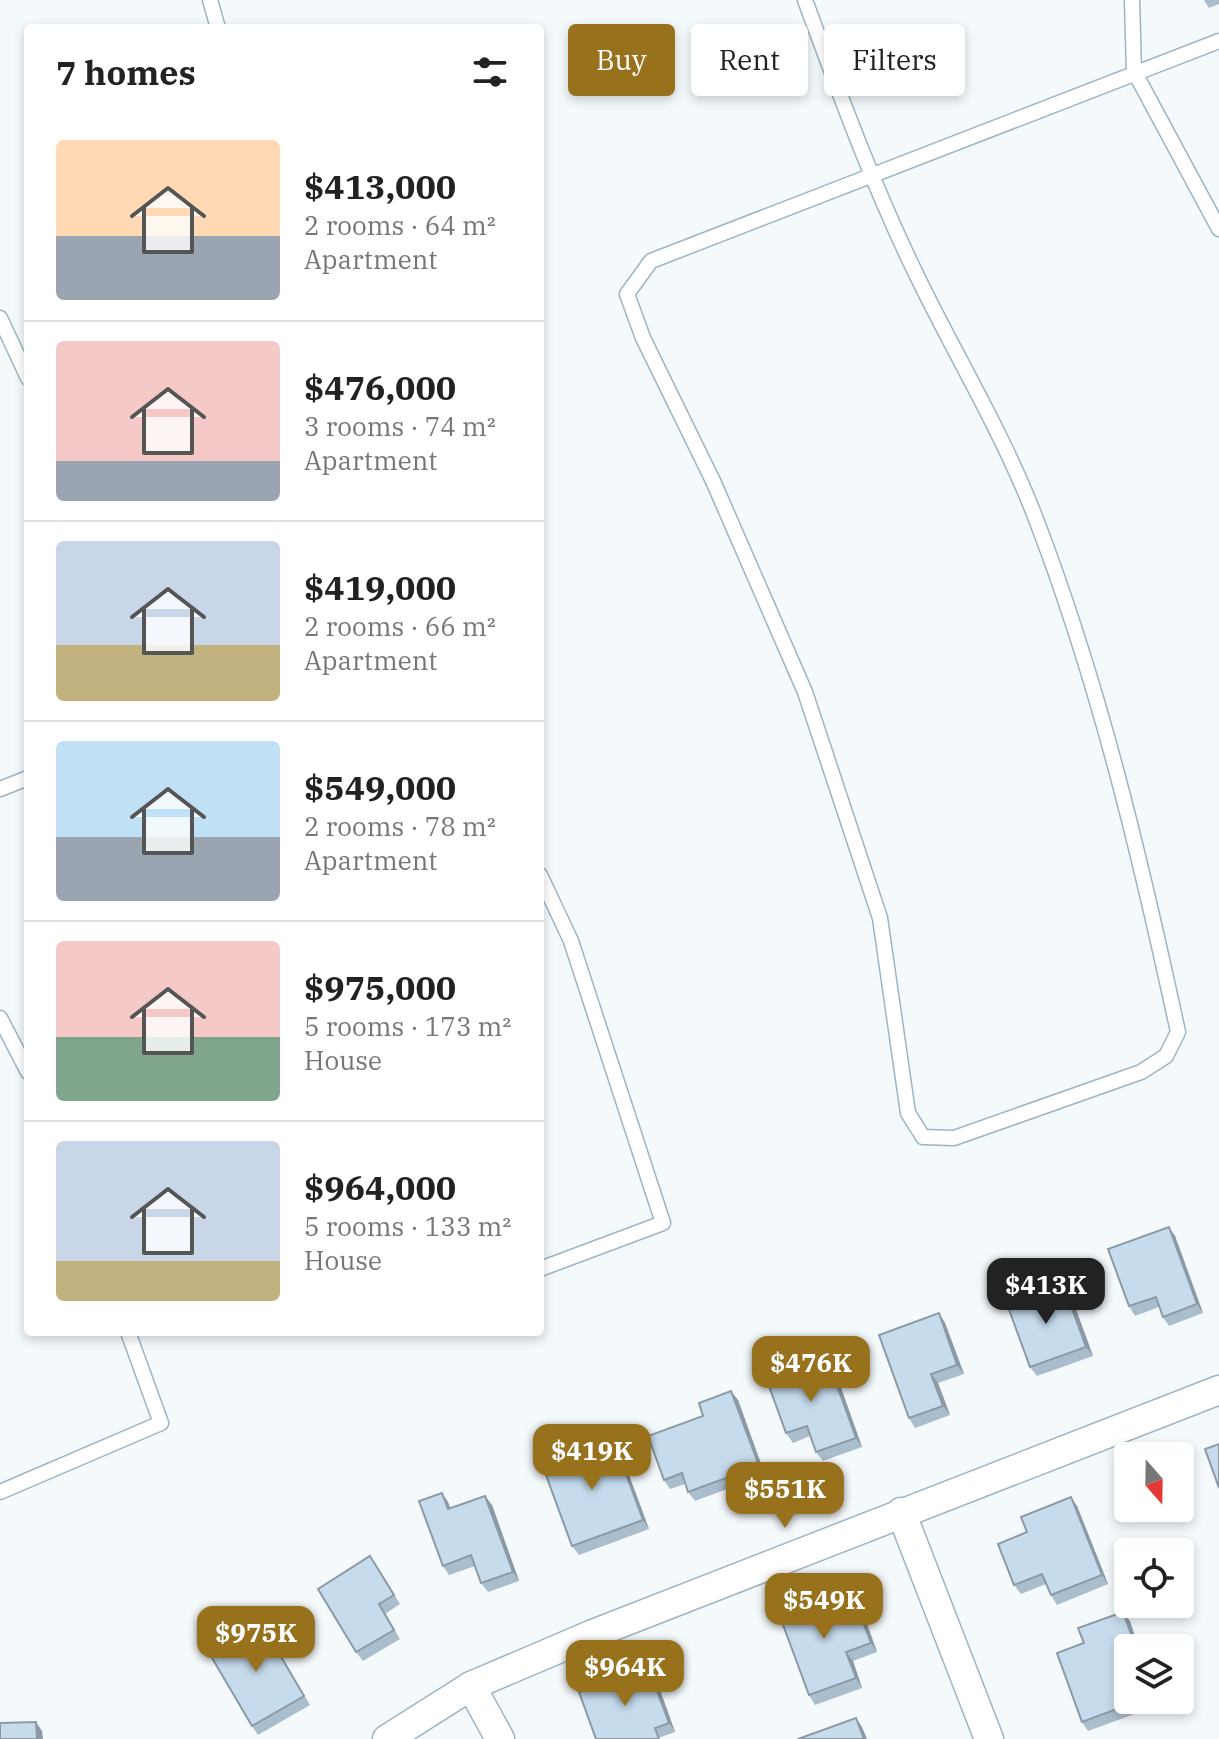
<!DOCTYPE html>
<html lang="en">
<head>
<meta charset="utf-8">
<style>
  body { margin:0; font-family:"IBM Plex Serif",serif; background:#f6f6f6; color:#222; height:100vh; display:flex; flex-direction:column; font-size:30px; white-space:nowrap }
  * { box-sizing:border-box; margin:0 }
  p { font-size:26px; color:#767676 }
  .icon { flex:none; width:44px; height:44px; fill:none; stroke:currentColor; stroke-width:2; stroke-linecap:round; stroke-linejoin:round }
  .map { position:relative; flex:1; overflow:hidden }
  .sheet { position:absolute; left:24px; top:24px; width:520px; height:1312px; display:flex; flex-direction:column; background:#fff; border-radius:8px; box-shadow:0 4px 12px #0003 }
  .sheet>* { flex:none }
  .banner { position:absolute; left:568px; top:24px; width:530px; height:72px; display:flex; gap:16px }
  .needle { width:52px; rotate:160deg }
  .buttons { position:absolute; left:1114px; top:1442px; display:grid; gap:16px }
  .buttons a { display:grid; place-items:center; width:80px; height:80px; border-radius:8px; background:#fff; box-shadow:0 4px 12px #0003; font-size:40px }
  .price { position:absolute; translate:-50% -68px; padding:0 18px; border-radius:16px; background:#97711b; color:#fff; font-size:26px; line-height:52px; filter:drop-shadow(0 2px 4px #0008) }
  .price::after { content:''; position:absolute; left:50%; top:48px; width:24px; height:18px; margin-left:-12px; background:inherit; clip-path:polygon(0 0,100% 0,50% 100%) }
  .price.on { background:#222; color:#fff }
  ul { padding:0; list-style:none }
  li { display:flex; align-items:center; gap:24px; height:200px; padding:0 32px }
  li+li { border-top:2px solid #e0e0e0 }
  li span { display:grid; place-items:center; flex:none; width:224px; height:160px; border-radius:8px; color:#555 }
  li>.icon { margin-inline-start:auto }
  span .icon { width:96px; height:96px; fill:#fffc; stroke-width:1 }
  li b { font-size:34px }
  h2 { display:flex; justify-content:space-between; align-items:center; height:96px; padding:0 32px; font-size:34px }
  .chip { padding:0 28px; border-radius:8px; background:#fff; box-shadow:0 4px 12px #0003; font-size:28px; line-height:72px }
  .chip.on { background:#97711b; color:#fff }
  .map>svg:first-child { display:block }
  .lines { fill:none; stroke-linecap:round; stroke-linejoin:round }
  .lane-casing { stroke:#9eb4c4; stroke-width:17 }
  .street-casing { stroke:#9eb4c4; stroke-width:31 }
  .lane { stroke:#fff; stroke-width:14 }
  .street { stroke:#fff; stroke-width:28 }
  .wall { fill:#aabdcc }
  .shaded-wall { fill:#8b9aa6 }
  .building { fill:#c6dced; stroke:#8b9aa6; stroke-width:2 }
</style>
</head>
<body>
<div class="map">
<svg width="1219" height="1739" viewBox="0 0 1219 1739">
  <rect width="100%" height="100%" fill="#f4f9fc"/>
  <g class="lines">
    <g class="lane-casing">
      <g id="lane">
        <path d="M 210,0 L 218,28"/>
        <path d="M 805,0 C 840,95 874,189 919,280 C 957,358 1002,432 1034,514 C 1099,682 1140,856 1178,1032 L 1166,1056 L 1141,1072 L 954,1138 L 923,1137 L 908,1113 L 880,918 L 805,692 L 713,481 L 643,338 L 627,294 L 651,261 L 1219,41"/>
        <path d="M 1132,0 L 1134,71 L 1219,229"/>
        <path d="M 0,318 L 28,378"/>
        <path d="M 0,789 L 28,778"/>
        <path d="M 540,875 L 571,941 L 663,1223 L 540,1269"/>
        <path d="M 0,1018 L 28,1072"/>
        <path d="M 0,1492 L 161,1423 L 128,1332"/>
      </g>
    </g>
    <g class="street-casing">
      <g id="street">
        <path d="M 901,1512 L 989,1739"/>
        <path d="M 471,1686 L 500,1739"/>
        <path d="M 387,1739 L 471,1686 L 593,1634 L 1219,1390"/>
      </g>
    </g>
    <use href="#lane" class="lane"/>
    <use href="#street" class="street"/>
  </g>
  <g class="wall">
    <path d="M 1204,0 L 1219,0 L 1219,4 L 1209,8 Z"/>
    <path d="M 1175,1236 L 1203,1313 L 1169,1326 L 1163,1317 L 1159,1307 L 1135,1316 L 1129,1306 Z"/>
    <path d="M 1063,1284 L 1070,1293 L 1093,1356 L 1037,1376 L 1030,1367 Z"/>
    <path d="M 939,1313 L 945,1323 L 964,1374 L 938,1383 L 950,1415 L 915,1428 L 909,1418 Z"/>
    <path d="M 835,1371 L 862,1447 L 823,1461 L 816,1452 L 810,1436 L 793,1443 L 786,1433 L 792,1374 Z"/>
    <path d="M 738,1400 L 765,1475 L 695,1501 L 688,1492 L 685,1484 L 670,1489 L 664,1480 L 703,1416 Z"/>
    <path d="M 613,1439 L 619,1448 L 649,1529 L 579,1555 L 572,1546 Z"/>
    <path d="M 448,1502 L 450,1508 L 492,1505 L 519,1581 L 488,1592 L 481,1583 L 475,1566 L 449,1575 L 443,1566 Z"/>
    <path d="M 1077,1506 L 1108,1584 L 1057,1605 L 1051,1595 L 1046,1584 L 1021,1594 L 1014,1585 L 1027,1532 Z"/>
    <path d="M 370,1556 L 400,1604 L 385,1614 L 400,1639 L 363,1661 L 356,1652 Z"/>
    <path d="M 834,1602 L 837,1611 L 856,1604 L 863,1613 L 877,1652 L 853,1661 L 862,1688 L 815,1705 L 809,1695 Z"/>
    <path d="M 1130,1621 L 1128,1648 L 1128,1700 L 1136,1700 L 1140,1712 L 1088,1731 L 1082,1722 L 1084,1643 Z"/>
    <path d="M 266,1631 L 310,1705 L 258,1735 L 252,1726 Z"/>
    <path d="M 648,1667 L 655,1676 L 675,1732 L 661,1737 L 596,1739 Z"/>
  </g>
  <g class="shaded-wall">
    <path d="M 1169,1227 L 1175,1236 L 1203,1313 L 1197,1304 Z"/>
    <path d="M 1063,1284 L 1070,1293 L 1093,1356 L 1086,1347 Z"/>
    <path d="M 939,1313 L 945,1323 L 964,1374 L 957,1365 Z"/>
    <path d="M 828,1361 L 835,1371 L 862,1447 L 856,1438 Z"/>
    <path d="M 931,1374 L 938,1383 L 950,1415 L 943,1406 Z"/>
    <path d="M 731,1391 L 738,1400 L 765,1475 L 759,1466 Z"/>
    <path d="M 613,1439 L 619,1448 L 649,1529 L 643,1520 Z"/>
    <path d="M 442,1493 L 448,1502 L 454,1518 L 448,1509 Z"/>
    <path d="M 485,1496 L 492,1505 L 519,1581 L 513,1572 Z"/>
    <path d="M 1071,1497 L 1077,1506 L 1108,1584 L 1102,1575 Z"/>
    <path d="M 828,1593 L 834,1602 L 841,1621 L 835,1612 Z"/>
    <path d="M 856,1604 L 863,1613 L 877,1652 L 871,1643 Z"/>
    <path d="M 1123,1612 L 1130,1621 L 1139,1648 L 1136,1648 Z"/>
    <path d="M 846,1652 L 853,1661 L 862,1688 L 856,1678 Z"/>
    <path d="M 648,1667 L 655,1676 L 675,1732 L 669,1723 Z"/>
    <path d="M 1132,1700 L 1136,1700 L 1140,1712 L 1133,1703 Z"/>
    <path d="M 856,1718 L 862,1727 L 867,1739 L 864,1739 Z"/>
    <path d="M 36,1722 L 42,1731 L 43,1739 L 37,1739 Z"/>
  </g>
  <g class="building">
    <path d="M 1169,1227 L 1197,1304 L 1163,1317 L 1156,1297 L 1129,1306 L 1108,1249 Z"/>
    <path d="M 1063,1284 L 1086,1347 L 1030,1367 L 1007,1304 Z"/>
    <path d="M 939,1313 L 957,1365 L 931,1374 L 943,1406 L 909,1418 L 879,1335 Z"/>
    <path d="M 828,1361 L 856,1438 L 816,1452 L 807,1426 L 786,1433 L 764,1372 L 785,1364 L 790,1375 Z"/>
    <path d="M 731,1391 L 759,1466 L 688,1492 L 682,1473 L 664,1480 L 648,1436 L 703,1416 L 699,1403 Z"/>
    <path d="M 613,1439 L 643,1520 L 572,1546 L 542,1464 Z"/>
    <path d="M 1219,1444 L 1219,1488 L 1205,1449 Z"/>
    <path d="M 442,1493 L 448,1509 L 485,1496 L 513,1572 L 481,1583 L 471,1555 L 443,1566 L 419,1501 Z"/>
    <path d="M 1071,1497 L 1102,1575 L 1051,1595 L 1042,1574 L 1014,1585 L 998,1544 L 1027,1532 L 1021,1517 Z"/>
    <path d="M 370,1556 L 394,1595 L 379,1604 L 394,1630 L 356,1652 L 318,1589 Z"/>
    <path d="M 828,1593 L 835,1612 L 856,1604 L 871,1643 L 846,1652 L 856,1678 L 809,1695 L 778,1611 Z"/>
    <path d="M 1123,1612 L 1136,1648 L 1128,1648 L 1128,1673 L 1123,1675 L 1128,1688 L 1128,1700 L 1132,1700 L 1133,1703 L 1082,1722 L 1057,1653 L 1084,1643 L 1078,1628 Z"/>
    <path d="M 260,1621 L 304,1696 L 252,1726 L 208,1651 Z"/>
    <path d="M 648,1667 L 669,1723 L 655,1728 L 659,1739 L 596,1739 L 579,1692 Z"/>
    <path d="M 856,1718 L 864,1739 L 798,1739 Z"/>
    <path d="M 36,1722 L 37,1739 L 0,1739 L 0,1723 Z"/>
  </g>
</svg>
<div class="buttons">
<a><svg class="needle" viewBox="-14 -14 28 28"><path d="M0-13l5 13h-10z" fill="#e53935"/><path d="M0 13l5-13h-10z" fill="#767676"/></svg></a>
<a><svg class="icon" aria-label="locate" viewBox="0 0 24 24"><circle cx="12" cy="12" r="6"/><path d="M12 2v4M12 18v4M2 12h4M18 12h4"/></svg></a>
<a><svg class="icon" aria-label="layers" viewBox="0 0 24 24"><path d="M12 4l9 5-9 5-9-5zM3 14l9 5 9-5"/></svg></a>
</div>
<b class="price on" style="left:1046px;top:1326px">$413K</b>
<b class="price" style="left:811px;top:1404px">$476K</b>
<b class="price" style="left:592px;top:1492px">$419K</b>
<b class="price" style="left:785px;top:1530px">$551K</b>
<b class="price" style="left:824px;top:1641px">$549K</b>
<b class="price" style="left:256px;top:1674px">$975K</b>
<b class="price" style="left:625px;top:1708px">$964K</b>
<div class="banner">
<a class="chip on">Buy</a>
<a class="chip">Rent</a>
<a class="chip">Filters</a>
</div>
<section class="sheet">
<h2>7 homes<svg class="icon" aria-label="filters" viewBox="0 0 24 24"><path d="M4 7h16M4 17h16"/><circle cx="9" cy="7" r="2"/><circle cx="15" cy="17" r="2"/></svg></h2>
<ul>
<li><span style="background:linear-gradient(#ffd9b3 60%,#9aa5b1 0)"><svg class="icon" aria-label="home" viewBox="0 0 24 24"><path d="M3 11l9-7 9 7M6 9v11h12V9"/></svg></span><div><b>$413,000</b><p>2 rooms · 64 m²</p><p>Apartment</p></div></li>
<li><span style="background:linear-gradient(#f6c9c9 75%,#9aa5b1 0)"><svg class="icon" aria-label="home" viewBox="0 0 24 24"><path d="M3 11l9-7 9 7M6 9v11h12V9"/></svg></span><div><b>$476,000</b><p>3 rooms · 74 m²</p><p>Apartment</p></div></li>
<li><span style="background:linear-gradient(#c9d6e8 65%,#c2b280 0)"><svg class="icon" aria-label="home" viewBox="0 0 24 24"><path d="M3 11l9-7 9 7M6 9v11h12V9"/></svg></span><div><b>$419,000</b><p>2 rooms · 66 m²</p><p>Apartment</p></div></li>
<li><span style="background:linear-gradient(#bfe0f5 60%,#9aa5b1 0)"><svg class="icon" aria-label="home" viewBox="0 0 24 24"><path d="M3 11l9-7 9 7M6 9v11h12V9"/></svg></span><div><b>$549,000</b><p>2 rooms · 78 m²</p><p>Apartment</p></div></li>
<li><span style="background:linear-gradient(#f6c9c9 60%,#7fa58c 0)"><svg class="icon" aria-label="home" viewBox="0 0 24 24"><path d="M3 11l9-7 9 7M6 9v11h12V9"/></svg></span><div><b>$975,000</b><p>5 rooms · 173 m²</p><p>House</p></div></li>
<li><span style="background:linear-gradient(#c9d6e8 75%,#c2b280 0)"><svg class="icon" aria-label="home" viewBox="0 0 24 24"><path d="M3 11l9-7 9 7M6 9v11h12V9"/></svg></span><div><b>$964,000</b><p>5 rooms · 133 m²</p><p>House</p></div></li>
</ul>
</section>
</div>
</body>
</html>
